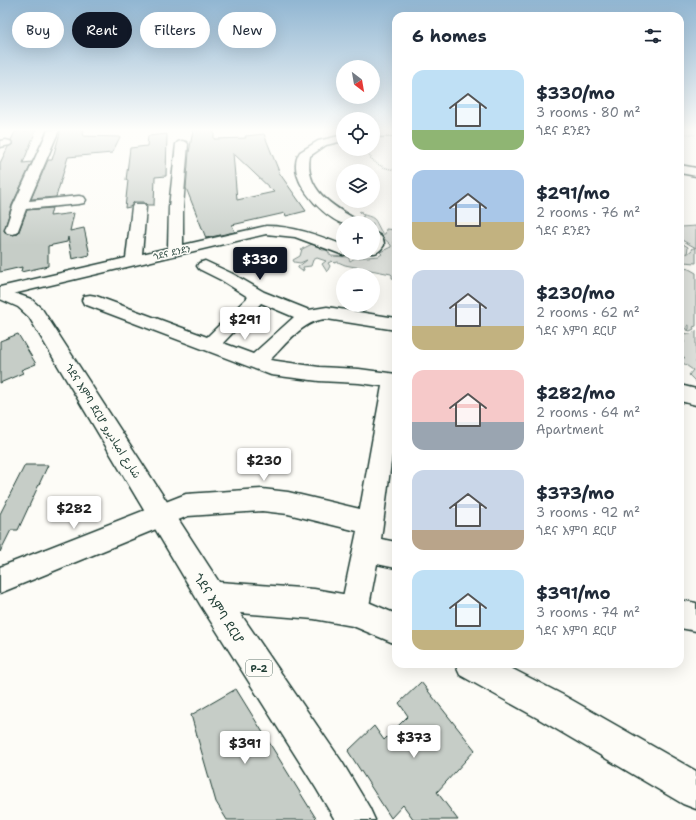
<!DOCTYPE html>
<html lang="en">
<head>
<meta charset="utf-8">
<style>
  body { margin:0; font-family:"Shantell Sans","Playpen Sans Arabic","Noto Sans Ethiopic",sans-serif; background:#f2f2f3; color:#1f2937; height:100vh; display:flex; flex-direction:column; font-size:15px; white-space:nowrap }
  * { box-sizing:border-box; margin:0 }
  p { font-size:13px; color:#747a83 }
  .icon { flex:none; width:22px; height:22px; fill:none; stroke:currentColor; stroke-width:2; stroke-linecap:round; stroke-linejoin:round }
  .map { position:relative; flex:1; overflow:hidden }
  .details { position:absolute; left:392px; top:12px; width:292px; height:656px; display:flex; flex-direction:column; background:#fff; border-radius:12px; box-shadow:0 4px 16px #0002 }
  .details>* { flex:none }
  .top-card { position:absolute; left:12px; top:12px; width:320px; height:36px; display:flex; gap:8px }
  .needle { width:26px; rotate:149deg }
  .fabs { position:absolute; left:336px; top:60px; display:grid; gap:8px }
  .fabs a { display:grid; place-items:center; width:44px; height:44px; border-radius:50%; background:#fff; box-shadow:0 4px 16px #0002; font-size:20px }
  .price { position:absolute; translate:-50% -34px; padding:0 9px; border-radius:4px; background:#fff; color:#222; font-size:13px; line-height:26px; filter:drop-shadow(0 1px 2px #0008) }
  .price::after { content:''; position:absolute; left:50%; top:24px; width:12px; height:9px; margin-left:-6px; background:inherit; clip-path:polygon(0 0,100% 0,50% 100%) }
  .price.current { background:#111827; color:#fff }
  ul { padding:0; list-style:none }
  li { display:flex; align-items:center; gap:12px; height:100px; padding:0 20px }
  li span { display:grid; place-items:center; flex:none; width:112px; height:80px; border-radius:12px; color:#555 }
  li>.icon { margin-inline-start:auto }
  span .icon { width:48px; height:48px; fill:#fffc; stroke-width:1 }
  li b { font-size:17px }
  h2 { display:flex; justify-content:space-between; align-items:center; height:48px; padding:0 20px; font-size:17px }
  .tag { padding:0 14px; border-radius:18px; background:#fff; box-shadow:0 4px 16px #0002; font-size:14px; line-height:36px }
  .tag.current { background:#111827; color:#fff }
  .map>svg:first-child { display:block }
  .green { fill:#dde0db; stroke:#7e8e88 }
  .building { fill:#c6cdc7; stroke:#1f3d34; fill-rule:evenodd }
  .lines { fill:none; stroke-linecap:round; stroke-linejoin:round }
  .minor-casing { stroke:#1f3d34; stroke-width:3 }
  .major-casing { stroke:#1f3d34; stroke-width:3 }
  .path { stroke:#1f3d34; stroke-width:1.5; stroke-dasharray:0.5 1.5; stroke-linecap:butt }
  .minor { fill:#fdfcf7; fill-rule:evenodd }
  .major { fill:#fdfcf7; fill-rule:evenodd }
  .labels { text-anchor:middle; stroke-width:3; stroke-linejoin:round; paint-order:stroke }
  .far-street-label { font-size:9px; fill:#1f3d34; stroke:#fdfcf7 }
  .shield { fill:#fdfcf7; stroke:#62766e; stroke-width:1 }
  .shield-label { font-size:10px; font-weight:bold; fill:#1f3d34 }
  .street-label { font-size:11px; fill:#1f3d34; stroke:#fdfcf7 }
  .near-street-label { font-size:13px; fill:#1f3d34; stroke:#fdfcf7 }
</style>
</head>
<body>
<div class="map">
<svg width="696" height="820" viewBox="0 0 696 820">
  <rect width="100%" height="100%" fill="#fdfcf7"/>
  <filter id="ink" filterUnits="userSpaceOnUse"><feTurbulence type="fractalNoise" baseFrequency=".025" numOctaves="2"/><feDisplacementMap in="SourceGraphic" scale="8" xChannelSelector="R" yChannelSelector="G"/><feConvolveMatrix kernelMatrix="1 2 1 2 8 2 1 2 1" color-interpolation-filters="sRGB"/></filter>
  <g filter="url(#ink)">
    <g class="green">
      <path d="M 359,212 L 361,211 L 362,214 C 366,216 371,216 374,219 C 376,220 380,231 383,234 L 385,234 L 386,229 L 396,230 L 396,241 L 393,242 L 396,242 L 396,279 L 392,278 L 392,275 L 391,274 L 345,265 L 338,262 L 334,263 L 332,261 L 328,263 L 330,266 L 327,272 L 322,264 L 326,261 L 317,258 L 313,260 L 311,266 L 303,267 L 304,270 L 302,271 L 298,268 L 298,267 L 307,260 L 300,263 L 294,262 L 293,260 L 300,256 L 302,249 L 312,244 L 319,246 L 322,250 L 327,250 L 331,256 L 348,257 L 350,261 L 355,258 L 379,256 L 382,254 L 380,252 L 391,247 L 391,245 L 378,233 L 373,232 L 373,223 L 363,223 L 365,220 L 362,217 L 364,216 Z"/>
      <path d="M 696,226 L 696,248 L 680,239 L 680,227 Z"/>
      <path d="M 680,242 L 688,247 L 687,254 L 692,250 L 693,248 L 696,248 L 696,263 L 683,262 L 685,266 L 680,266 Z"/>
      <path d="M 680,267 L 689,269 L 696,273 L 696,326 L 693,327 L 694,329 L 690,331 L 687,330 L 689,329 L 689,325 L 687,326 L 687,329 L 680,328 Z"/>
      <path d="M 696,331 L 696,382 L 689,375 L 693,370 L 680,361 L 680,357 L 685,358 L 682,355 L 680,355 L 680,342 L 685,342 L 680,341 L 680,333 L 691,334 L 693,332 Z"/>
    </g>
    <g class="building">
      <path d="M 36,130 L 23,163 L 32,162 L 12,205 L 4,231 L 7,234 L 12,235 L 18,234 L 27,210 L 52,208 L 50,216 L 74,213 L 70,231 L 84,228 L 90,255 L 72,259 L 68,237 L 67,242 L 48,246 L 48,266 L 21,272 L 22,267 L 0,272 L 0,163 L 8,147 L 13,144 L 11,140 L 15,132 Z"/>
      <path d="M 61,130 L 84,130 L 83,136 L 120,137 L 112,153 L 68,157 L 56,197 L 31,199 L 48,160 L 52,160 Z"/>
      <path d="M 193,130 L 214,130 L 214,139 L 246,138 L 245,136 L 264,134 L 280,174 L 306,211 L 286,216 L 285,213 L 232,225 L 235,232 L 206,238 L 186,188 L 189,153 ZM 233,153 L 274,192 L 237,200 Z"/>
      <path d="M 167,134 L 166,176 L 155,177 L 154,205 L 147,205 L 144,202 L 134,202 L 130,207 L 125,208 L 128,180 L 126,180 L 130,148 L 147,146 L 148,136 Z"/>
      <path d="M 18,334 L 36,364 L 21,370 L 23,373 L 0,383 L 0,341 Z"/>
      <path d="M 25,465 L 48,465 L 18,530 L 11,530 L 0,552 L 0,514 Z"/>
      <path d="M 421,682 L 475,750 L 437,792 L 458,820 L 414,820 L 403,805 L 391,818 L 348,751 L 374,726 L 384,740 L 408,716 L 399,703 Z"/>
      <path d="M 236,689 L 317,820 L 227,820 L 216,802 L 191,715 Z"/>
    </g>
    <g class="lines">
      <g class="minor-casing">
        <g id="minor">
          <path d="M 48,130 L 59,130 L 29,201 L 79,196 L 84,197 L 86,200 L 84,203 L 79,204 L 26,209 L 17,233 L 12,234 L 7,233 L 5,230 L 13,206 Z"/>
          <path d="M 396,130 L 396,136 L 373,137 L 373,131 Z"/>
          <path d="M 343,135 L 343,141 L 326,145 L 310,156 C 304,189 332,206 357,220 L 359,223 C 354,223 345,224 341,223 C 320,214 284,176 300,152 L 318,141 Z"/>
          <path d="M 6,140 L 10,141 L 12,143 L 10,145 L 0,147 L 0,141 Z"/>
          <path d="M 182,141 L 186,142 L 188,144 L 183,207 L 183,245 L 266,226 C 294,226 317,235 343,245 L 343,253 L 349,253 L 343,255 L 338,253 L 295,237 L 266,234 L 0,297 L 0,287 L 126,258 L 132,207 L 134,204 L 144,204 L 146,207 L 142,254 L 168,248 L 169,207 L 176,144 L 178,142 Z"/>
          <path d="M 680,165 L 696,168 L 696,176 L 680,173 Z"/>
          <path d="M 373,233 C 380,234 384,238 384,245 C 381,250 377,254 371,253 L 373,253 Z"/>
          <path d="M 205,261 L 233,274 L 264,292 L 309,310 L 327,307 L 396,318 L 396,330 L 327,319 C 304,319 285,345 270,360 L 319,367 L 359,369 L 396,374 L 396,424 L 381,539 L 396,542 L 396,568 L 377,564 L 368,611 L 364,621 L 354,625 L 344,621 L 340,611 L 357,531 L 288,514 L 262,511 L 188,516 L 0,593 L 0,567 L 186,494 L 262,489 L 288,492 L 360,509 L 382,386 L 359,383 L 319,381 L 271,375 L 84,304 L 82,300 L 84,296 L 90,295 L 96,296 L 207,337 L 248,297 L 221,280 L 199,269 L 197,266 L 199,263 ZM 261,303 L 294,317 L 253,354 L 223,343 Z"/>
          <path d="M 680,385 L 696,389 L 696,405 L 680,401 Z"/>
          <path d="M 680,600 L 696,603 L 696,631 L 680,628 Z"/>
        </g>
      </g>
      <g class="major-casing">
        <g id="major">
          <path d="M 0,288 L 31,299 L 42,309 L 219,582 L 314,589 L 354,596 L 396,614 L 396,644 L 353,626 L 314,619 L 240,613 L 342,762 L 369,807 L 375,820 L 335,820 L 316,788 L 201,606 L 29,317 L 18,307 L 0,299 Z"/>
          <path d="M 455,664 L 503,664 L 563,695 L 696,771 L 696,809 L 683,804 L 539,719 L 460,675 Z"/>
        </g>
      </g>
      <g class="path">
        <path d="M 680,133 L 696,135"/>
        <path d="M 393,145 L 396,150"/>
        <path d="M 366,149 C 371,163 382,168 396,170"/>
      </g>
      <use href="#minor" class="minor"/>
      <use href="#major" class="major"/>
    </g>
  </g>
  <linearGradient id="sky" x2="0" y2="1"><stop stop-color="#91b6d2"/><stop offset="0.53" stop-color="#fefefb"/><stop offset="1" stop-color="#fefefb" stop-opacity="0"/></linearGradient>
  <rect width="696" height="245" fill="url(#sky)"/>
  <g class="labels">
    <g class="far-street-label">
      <text transform="translate(172 253) rotate(-13)" y="3">ጎደና ደንደን</text>
    </g>
    <rect class="shield" x="246" y="660" width="26" height="16" rx="3"/>
    <g class="shield-label">
      <text x="259" y="672">P-2</text>
    </g>
    <g class="street-label">
      <text transform="translate(103 421) rotate(58)" y="4">ጎደና እምባ ደርሆ شارع امباديرو</text>
    </g>
    <g class="near-street-label">
      <text transform="translate(219 608) rotate(57)" y="5">ጎደና እምባ ደርሆ</text>
    </g>
  </g>
</svg>
<div class="fabs">
<a><svg class="needle" viewBox="-14 -14 28 28"><path d="M0-13l5 13h-10z" fill="#e53935"/><path d="M0 13l5-13h-10z" fill="#747a83"/></svg></a>
<a><svg class="icon" aria-label="locate" viewBox="0 0 24 24"><circle cx="12" cy="12" r="6"/><path d="M12 2v4M12 18v4M2 12h4M18 12h4"/></svg></a>
<a><svg class="icon" aria-label="layers" viewBox="0 0 24 24"><path d="M12 4l9 5-9 5-9-5zM3 14l9 5 9-5"/></svg></a>
<a>+</a>
<a>−</a>
</div>
<b class="price current" style="left:260px;top:281px">$330</b>
<b class="price" style="left:245px;top:341px">$291</b>
<b class="price" style="left:264px;top:482px">$230</b>
<b class="price" style="left:74px;top:530px">$282</b>
<b class="price" style="left:414px;top:759px">$373</b>
<b class="price" style="left:245px;top:765px">$391</b>
<div class="top-card">
<a class="tag">Buy</a>
<a class="tag current">Rent</a>
<a class="tag">Filters</a>
<a class="tag">New</a>
</div>
<section class="details">
<h2>6 homes<svg class="icon" aria-label="filters" viewBox="0 0 24 24"><path d="M4 7h16M4 17h16"/><circle cx="9" cy="7" r="2"/><circle cx="15" cy="17" r="2"/></svg></h2>
<ul>
<li><span style="background:linear-gradient(#bfe0f5 75%,#8fb573 0)"><svg class="icon" aria-label="home" viewBox="0 0 24 24"><path d="M3 11l9-7 9 7M6 9v11h12V9"/></svg></span><div><b>$330/mo</b><p>3 rooms · 80 m²</p><p>ጎደና ደንደን</p></div></li>
<li><span style="background:linear-gradient(#a9c7e8 65%,#c2b280 0)"><svg class="icon" aria-label="home" viewBox="0 0 24 24"><path d="M3 11l9-7 9 7M6 9v11h12V9"/></svg></span><div><b>$291/mo</b><p>2 rooms · 76 m²</p><p>ጎደና ደንደን</p></div></li>
<li><span style="background:linear-gradient(#c9d6e8 70%,#c2b280 0)"><svg class="icon" aria-label="home" viewBox="0 0 24 24"><path d="M3 11l9-7 9 7M6 9v11h12V9"/></svg></span><div><b>$230/mo</b><p>2 rooms · 62 m²</p><p>ጎደና እምባ ደርሆ</p></div></li>
<li><span style="background:linear-gradient(#f6c9c9 65%,#9aa5b1 0)"><svg class="icon" aria-label="home" viewBox="0 0 24 24"><path d="M3 11l9-7 9 7M6 9v11h12V9"/></svg></span><div><b>$282/mo</b><p>2 rooms · 64 m²</p><p>Apartment</p></div></li>
<li><span style="background:linear-gradient(#c9d6e8 75%,#b9a48a 0)"><svg class="icon" aria-label="home" viewBox="0 0 24 24"><path d="M3 11l9-7 9 7M6 9v11h12V9"/></svg></span><div><b>$373/mo</b><p>3 rooms · 92 m²</p><p>ጎደና እምባ ደርሆ</p></div></li>
<li><span style="background:linear-gradient(#bfe0f5 75%,#c2b280 0)"><svg class="icon" aria-label="home" viewBox="0 0 24 24"><path d="M3 11l9-7 9 7M6 9v11h12V9"/></svg></span><div><b>$391/mo</b><p>3 rooms · 74 m²</p><p>ጎደና እምባ ደርሆ</p></div></li>
</ul>
</section>
</div>
</body>
</html>
